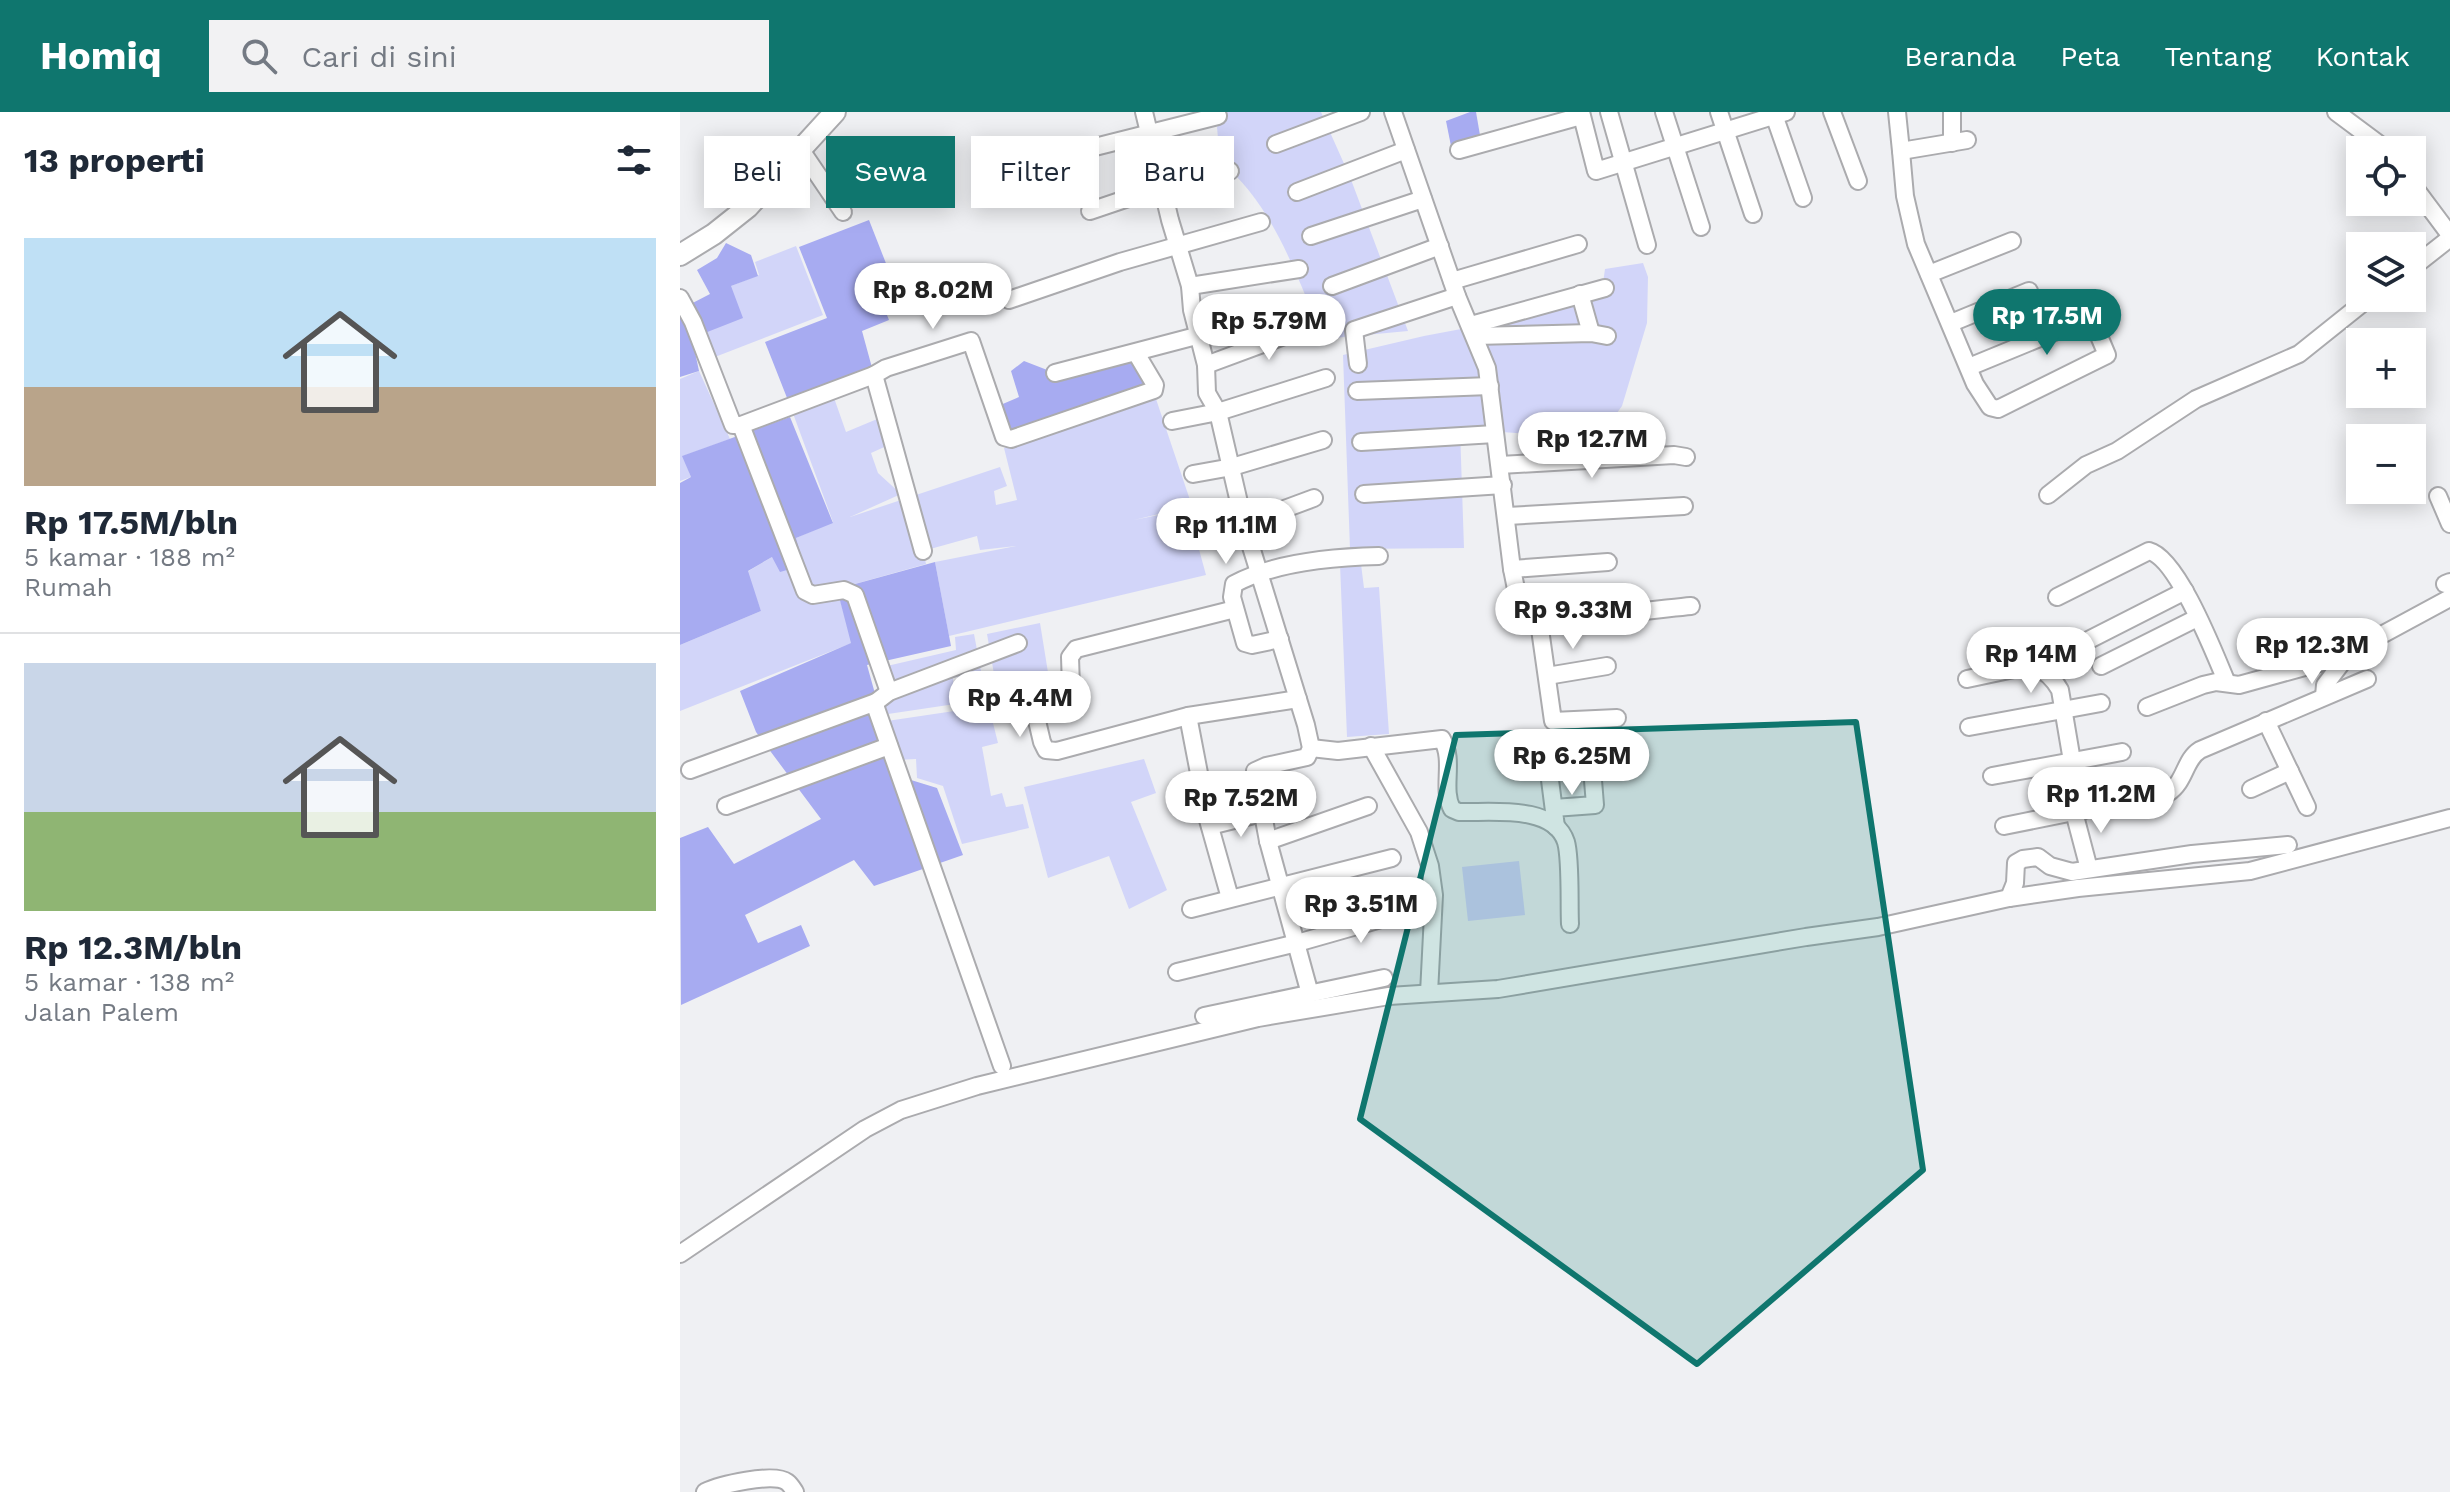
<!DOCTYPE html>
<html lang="id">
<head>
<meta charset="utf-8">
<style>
  body { margin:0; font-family:"Work Sans",sans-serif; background:#f2f2f3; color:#1f2937; height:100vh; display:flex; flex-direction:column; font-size:30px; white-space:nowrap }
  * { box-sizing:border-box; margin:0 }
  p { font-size:26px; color:#747a83 }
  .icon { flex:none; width:44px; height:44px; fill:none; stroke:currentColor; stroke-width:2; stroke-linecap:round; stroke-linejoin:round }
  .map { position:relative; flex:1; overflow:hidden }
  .details { display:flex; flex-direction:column; background:#fff; width:680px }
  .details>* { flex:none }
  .hud { position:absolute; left:24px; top:24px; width:760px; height:72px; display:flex; gap:16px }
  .buttons { position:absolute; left:1666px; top:24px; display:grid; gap:16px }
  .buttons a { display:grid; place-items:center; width:80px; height:80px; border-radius:0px; background:#fff; box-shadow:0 4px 20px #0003; font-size:40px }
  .price { position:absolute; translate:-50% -68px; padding:0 18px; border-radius:28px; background:#fff; color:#222; font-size:26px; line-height:52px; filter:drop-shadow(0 2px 4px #0008) }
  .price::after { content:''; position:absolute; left:50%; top:48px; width:24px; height:18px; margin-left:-12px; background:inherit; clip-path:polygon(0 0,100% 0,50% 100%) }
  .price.current { background:#0f766e; color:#fff }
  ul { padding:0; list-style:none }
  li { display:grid; align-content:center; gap:16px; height:424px; padding:0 24px }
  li+li { border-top:2px solid #e0e1e3 }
  li span { display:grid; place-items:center; height:248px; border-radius:0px; color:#555 }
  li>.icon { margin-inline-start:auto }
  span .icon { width:144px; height:144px; fill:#fffc; stroke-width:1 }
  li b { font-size:34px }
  h2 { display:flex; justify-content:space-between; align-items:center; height:96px; padding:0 24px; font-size:34px }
  .tag { padding:0 28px; border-radius:0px; background:#fff; box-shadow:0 4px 20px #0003; font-size:28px; line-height:72px }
  .tag.current { background:#0f766e; color:#fff }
  header { display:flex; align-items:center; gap:48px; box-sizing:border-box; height:112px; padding:0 40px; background:#0f766e; color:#fff }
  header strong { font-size:38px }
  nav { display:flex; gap:44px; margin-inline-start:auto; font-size:28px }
  .search { width:560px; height:72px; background:#f2f2f3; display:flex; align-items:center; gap:20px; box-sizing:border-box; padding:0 28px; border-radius:0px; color:#747a83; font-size:30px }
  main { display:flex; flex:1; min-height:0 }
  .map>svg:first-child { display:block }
  .green { fill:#d2d5f9 }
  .forest { fill:#a7abf1 }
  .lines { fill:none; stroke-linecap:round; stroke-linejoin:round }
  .minor-casing { stroke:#ababae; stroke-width:20 }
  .major-casing { stroke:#ababae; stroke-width:24 }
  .minor { stroke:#fff; stroke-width:16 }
  .major { stroke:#fff; stroke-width:20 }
  .marked { fill:#0f766e; fill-opacity:0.2; stroke:#0f766e; stroke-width:6; stroke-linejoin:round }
</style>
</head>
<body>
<header>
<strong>Homiq</strong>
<div class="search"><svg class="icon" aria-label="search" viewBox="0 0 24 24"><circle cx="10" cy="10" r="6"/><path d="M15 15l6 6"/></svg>Cari di sini</div>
<nav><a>Beranda</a><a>Peta</a><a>Tentang</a><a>Kontak</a></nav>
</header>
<main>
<section class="details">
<h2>13 properti<svg class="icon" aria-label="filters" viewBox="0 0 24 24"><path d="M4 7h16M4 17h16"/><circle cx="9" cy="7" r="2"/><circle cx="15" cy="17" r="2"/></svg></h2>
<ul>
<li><span style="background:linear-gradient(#bfe0f5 60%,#b9a48a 0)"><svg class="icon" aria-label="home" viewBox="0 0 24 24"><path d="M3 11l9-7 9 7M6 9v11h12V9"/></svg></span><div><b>Rp 17.5M/bln</b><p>5 kamar · 188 m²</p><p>Rumah</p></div></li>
<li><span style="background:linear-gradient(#c9d6e8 60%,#8fb573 0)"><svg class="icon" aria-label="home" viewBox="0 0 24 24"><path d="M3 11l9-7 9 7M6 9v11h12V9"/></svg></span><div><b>Rp 12.3M/bln</b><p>5 kamar · 138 m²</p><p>Jalan Palem</p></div></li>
</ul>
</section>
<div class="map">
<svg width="1770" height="1380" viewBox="0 0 1770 1380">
  <rect width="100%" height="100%" fill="#eff0f3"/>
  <g class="green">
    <path d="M 541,0 L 641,0 L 670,65 L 728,219 L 643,227 C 619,169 592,89 540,50 L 537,15 L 544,8 Z"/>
    <path d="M 116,134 L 143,203 L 22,250 L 12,226 L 51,174 L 79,163 L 75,150 Z"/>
    <path d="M 963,151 L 968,165 L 967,211 L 942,294 L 918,327 L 780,317 L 784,436 L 670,437 L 663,243 L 744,224 L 829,208 L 923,171 L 925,157 Z"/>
    <path d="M 19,259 L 50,327 L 3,344 L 11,365 L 0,369 L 0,267 Z"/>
    <path d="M 153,283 L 166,320 L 202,305 L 211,332 L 191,341 L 198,361 L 221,382 L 170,405 L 320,355 L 327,374 L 314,379 L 316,393 L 337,388 L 324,336 L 475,284 L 512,394 L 454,408 L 508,397 L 526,463 L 269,524 L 255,450 L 336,434 L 300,438 L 297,424 L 243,439 L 246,452 L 157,477 L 172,531 L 0,599 L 0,533 L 81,499 L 67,460 L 92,445 L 124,452 L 116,426 L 153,410 L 111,296 Z"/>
    <path d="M 660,452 L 681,452 L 684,476 L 699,475 L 709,622 L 667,625 Z"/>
    <path d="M 360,511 L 371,579 L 309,595 L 318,631 L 302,635 L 311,684 L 322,681 L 326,695 L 343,692 L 349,716 L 282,732 L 263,674 L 237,666 L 236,647 L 216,648 L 207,609 L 281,598 L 277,569 L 314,562 L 307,522 Z"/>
    <path d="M 294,522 L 301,559 L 273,566 L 275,592 L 208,602 L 194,557 L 276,538 L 275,525 Z"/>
    <path d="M 464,647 L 476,681 L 451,690 L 487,778 L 449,797 L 429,744 L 368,766 L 344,675 Z"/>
    <path d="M 839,749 L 845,803 L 788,809 L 782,755 Z"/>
  </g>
  <g class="forest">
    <path d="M 790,0 L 796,0 L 801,29 L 772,39 L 766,9 Z"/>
    <path d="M 189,108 L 218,182 L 201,188 L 209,208 L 182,219 L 194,263 L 111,296 L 85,230 L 147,206 L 119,135 Z"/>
    <path d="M 46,131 L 71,143 L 78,164 L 51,174 L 63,206 L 12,226 L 19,259 L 0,265 L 0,200 L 3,196 L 30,182 L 17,158 L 37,146 Z"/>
    <path d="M 453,244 L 473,275 L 328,324 L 318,294 L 339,285 L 331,259 L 344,249 L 375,261 Z"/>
    <path d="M 110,305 L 153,411 L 116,426 L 124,453 L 100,460 L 92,445 L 68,459 L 81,499 L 0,533 L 0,371 L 11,365 L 2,344 Z"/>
    <path d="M 255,450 L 271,534 L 187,553 L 218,664 L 257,676 L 283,743 L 194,774 L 174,748 L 65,803 L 78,831 L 121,813 L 130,834 L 1,893 L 0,726 L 28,715 L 54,752 L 141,707 L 76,620 L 60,579 L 171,531 L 157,477 Z"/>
  </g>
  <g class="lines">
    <g class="minor-casing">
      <g id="minor">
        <path d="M 464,0 L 490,108 L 510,174 L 512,198 L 526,253 L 527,281 L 538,300 L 564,412 L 626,613 L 631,636 L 627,645 L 586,654 L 575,659 L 588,729 L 630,882"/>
        <path d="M 713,0 L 777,184 L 807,256 L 832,457 L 840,497 C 868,513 976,497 1011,494"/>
        <path d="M 901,0 L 916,59 L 1106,0"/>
        <path d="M 929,0 L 967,133"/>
        <path d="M 984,0 L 1021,115"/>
        <path d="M 1039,0 L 1073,102"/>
        <path d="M 1093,0 L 1123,86"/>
        <path d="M 1152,0 L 1178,69"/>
        <path d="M 1217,0 L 1221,39 L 1287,28"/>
        <path d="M 1272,0 L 1272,31"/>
        <path d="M 1656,0 L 1707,38"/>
        <path d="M 596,32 L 681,0"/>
        <path d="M 121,38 L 163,100"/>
        <path d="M 779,38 L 901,4"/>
        <path d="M 1221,39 L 1225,84 L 1236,132 L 1295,272 L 1310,295 L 1318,297 L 1427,243 L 1411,205"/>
        <path d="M 387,42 L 538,4"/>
        <path d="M 1732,72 L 1770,123"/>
        <path d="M 617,80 L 726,38"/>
        <path d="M 410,99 L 481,75 L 550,59"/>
        <path d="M 631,124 L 743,87"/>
        <path d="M 1732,156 L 1770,126"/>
        <path d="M 1249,162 L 1332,129"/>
        <path d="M 772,169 L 898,132"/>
        <path d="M 510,174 L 619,157"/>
        <path d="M 652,174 L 760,134"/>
        <path d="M 900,182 L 911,221"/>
        <path d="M 0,186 L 13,210 L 53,313 L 61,313 L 194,263"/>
        <path d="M 329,188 L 440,150 L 581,110"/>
        <path d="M 1271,211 L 1349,179"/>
        <path d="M 791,213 L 925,176"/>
        <path d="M 795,224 L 911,221 L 927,224"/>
        <path d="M 678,252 L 674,218 L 777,184"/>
        <path d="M 526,253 L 639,211"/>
        <path d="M 1289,255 L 1430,197"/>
        <path d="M 375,261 L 520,223"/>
        <path d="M 677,279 L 810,274"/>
        <path d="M 492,309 L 538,300 L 646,266"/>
        <path d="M 61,313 L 125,479 L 133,483 L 164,478 L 175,483 L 209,580"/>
        <path d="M 681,330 L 815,322"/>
        <path d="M 820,353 L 994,343 L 1006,345"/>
        <path d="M 513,362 L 552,355 L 643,328"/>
        <path d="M 684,382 L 823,373"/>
        <path d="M 1368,383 L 1406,353 L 1437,339 L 1516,287 L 1619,242 L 1689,186"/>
        <path d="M 1758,384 L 1770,412"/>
        <path d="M 827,404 L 1004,394"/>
        <path d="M 533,417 L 564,412 L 634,386"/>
        <path d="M 243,439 L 194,263 L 206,256 L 291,229 L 324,325 L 331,327 L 474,278 L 475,273 L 456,241"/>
        <path d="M 832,457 L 928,450"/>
        <path d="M 1765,472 L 1770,470"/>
        <path d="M 1377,485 L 1469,439 C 1498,446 1535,543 1547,571"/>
        <path d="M 555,497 L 396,537 L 390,545 L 391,575 C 380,585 361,584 354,596 L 362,630 L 366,638 L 377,639 L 508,604 L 618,587"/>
        <path d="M 858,503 L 873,609 L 937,606"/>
        <path d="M 600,527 L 572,533 L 565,531 L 552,485 L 554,472 C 595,450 653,445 699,444"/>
        <path d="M 1389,538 L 1505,479"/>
        <path d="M 1421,554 L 1517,506"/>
        <path d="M 867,564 L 927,554"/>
        <path d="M 1287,567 L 1348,554 C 1363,555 1373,566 1380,578 L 1392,649 L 1404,698"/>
        <path d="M 1644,584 L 1645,573 L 1670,540"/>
        <path d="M 1467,595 L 1523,573 L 1536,570 L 1559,573 L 1650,548 L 1670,540 L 1770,486"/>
        <path d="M 508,604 L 528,708 L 550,786"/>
        <path d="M 1586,609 L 1627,695"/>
        <path d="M 1289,615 L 1421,591"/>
        <path d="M 691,634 L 739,720 L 750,754 L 754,783 L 749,881"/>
        <path d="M 631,636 L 658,639 L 762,627 C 775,649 761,676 772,697 L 779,700 C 811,701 874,692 886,730 C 891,747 889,792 890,812"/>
        <path d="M 10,658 L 196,590"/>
        <path d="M 1312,664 L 1442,640"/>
        <path d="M 1571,677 L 1610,659"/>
        <path d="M 46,694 L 209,634"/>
        <path d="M 874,696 L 915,693 L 912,656 L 869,660 L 876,715"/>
        <path d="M 1394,700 L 1409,757"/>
        <path d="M 530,714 L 582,701"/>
        <path d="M 1324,714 L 1488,681 C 1506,669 1504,648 1520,638 L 1687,567"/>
        <path d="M 588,729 L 688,694"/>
        <path d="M 1329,786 L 1335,771 L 1336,751 L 1343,747 L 1358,745 L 1370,754 L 1392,760 L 1512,742 L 1608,733"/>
        <path d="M 511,797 L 712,746"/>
        <path d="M 497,860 L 617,831 L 733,798"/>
        <path d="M 524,904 L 704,866"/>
        <path d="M 322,954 L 196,596 L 196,590 L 209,580 L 338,531"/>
        <path d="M 0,1142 L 185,1017 L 221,998 L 297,974 L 578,906 L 709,884 L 818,877 L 1126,825 L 1198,815 L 1329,786 L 1398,776 L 1570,759 L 1770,706"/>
        <path d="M 25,1380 C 39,1373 94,1360 107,1370 C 111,1373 113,1377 115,1380"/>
      </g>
    </g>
    <g class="major-casing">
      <path id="major" d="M 0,143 L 34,122 L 68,95 L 155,0"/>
    </g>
    <use href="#minor" class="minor"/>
    <use href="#major" class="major"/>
  </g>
  <path class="marked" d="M 1176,610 L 1243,1058 L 1017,1252 L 680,1007 L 776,623 Z"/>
</svg>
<div class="buttons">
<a><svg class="icon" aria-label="locate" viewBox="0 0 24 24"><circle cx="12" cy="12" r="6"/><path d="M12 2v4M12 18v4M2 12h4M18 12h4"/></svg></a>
<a><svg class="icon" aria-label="layers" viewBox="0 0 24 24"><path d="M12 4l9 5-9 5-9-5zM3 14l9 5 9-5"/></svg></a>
<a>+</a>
<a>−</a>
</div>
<b class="price" style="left:253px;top:219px">Rp 8.02M</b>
<b class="price current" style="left:1367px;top:245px">Rp 17.5M</b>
<b class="price" style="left:589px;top:250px">Rp 5.79M</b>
<b class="price" style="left:912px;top:368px">Rp 12.7M</b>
<b class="price" style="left:546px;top:454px">Rp 11.1M</b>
<b class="price" style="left:893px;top:539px">Rp 9.33M</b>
<b class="price" style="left:1632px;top:574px">Rp 12.3M</b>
<b class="price" style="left:1351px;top:583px">Rp 14M</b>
<b class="price" style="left:340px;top:627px">Rp 4.4M</b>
<b class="price" style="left:892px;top:685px">Rp 6.25M</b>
<b class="price" style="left:1421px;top:723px">Rp 11.2M</b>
<b class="price" style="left:561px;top:727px">Rp 7.52M</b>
<b class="price" style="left:681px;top:833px">Rp 3.51M</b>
<div class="hud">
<a class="tag">Beli</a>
<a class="tag current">Sewa</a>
<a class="tag">Filter</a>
<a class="tag">Baru</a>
</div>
</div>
</main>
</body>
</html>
